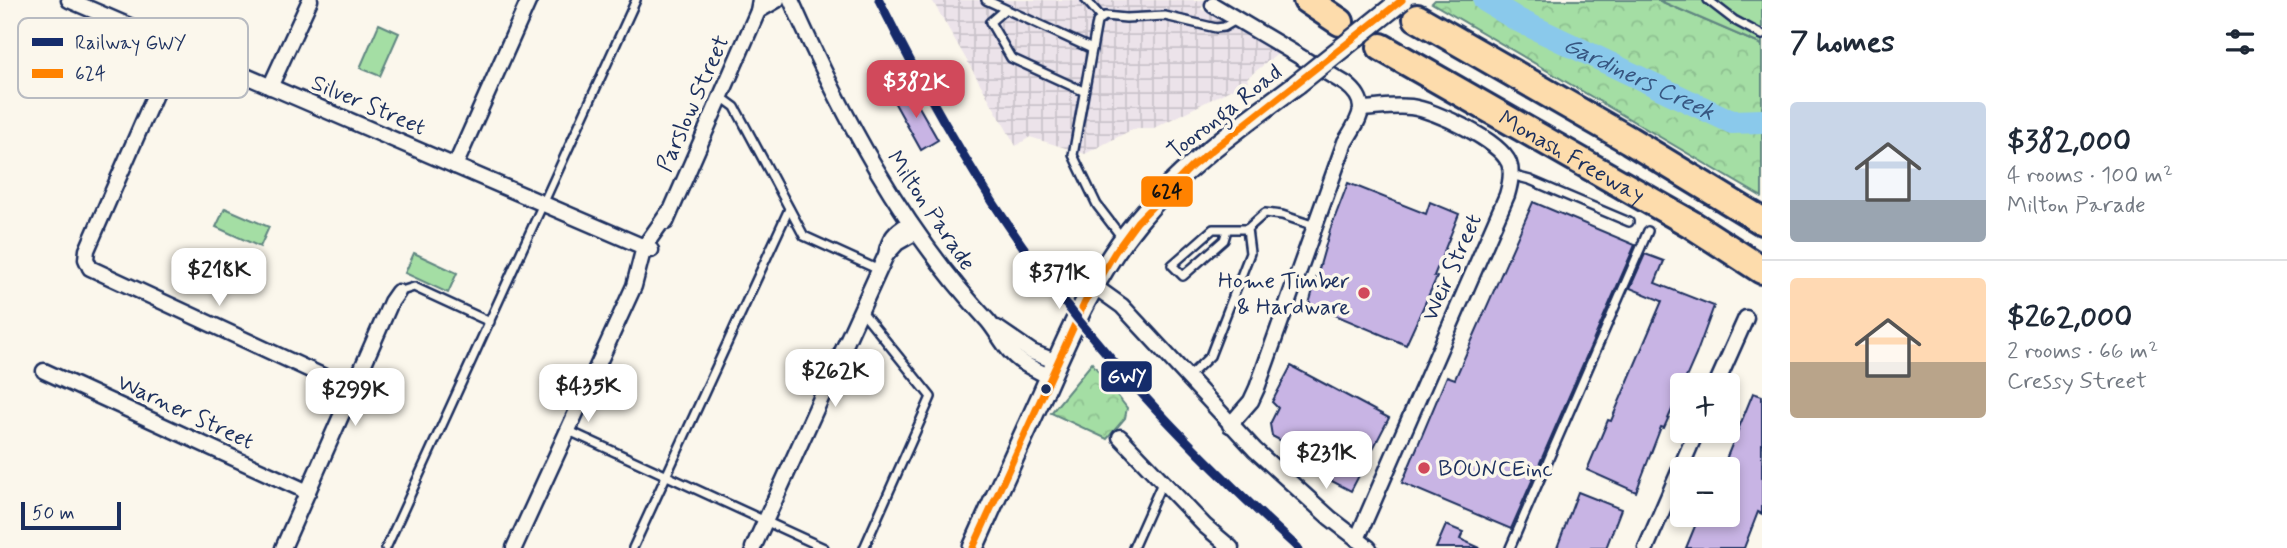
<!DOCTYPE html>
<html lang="en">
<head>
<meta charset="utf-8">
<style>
  body { margin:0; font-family:Mynerve,sans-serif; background:#f2f2f3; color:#1f2937; height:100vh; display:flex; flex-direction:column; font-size:26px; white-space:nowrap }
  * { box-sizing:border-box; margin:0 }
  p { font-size:23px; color:#747a83 }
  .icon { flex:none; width:38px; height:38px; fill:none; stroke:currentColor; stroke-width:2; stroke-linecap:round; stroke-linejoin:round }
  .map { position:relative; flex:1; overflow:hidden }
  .panel { display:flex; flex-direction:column; background:#fff; width:525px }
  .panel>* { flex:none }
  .controls { position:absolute; left:1670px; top:373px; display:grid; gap:14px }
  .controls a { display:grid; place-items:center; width:70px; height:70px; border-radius:7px; background:#fff; box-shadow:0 4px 10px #0003; font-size:35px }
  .scale { position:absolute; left:21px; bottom:18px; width:100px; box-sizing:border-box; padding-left:7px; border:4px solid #1b2f5e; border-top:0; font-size:19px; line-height:24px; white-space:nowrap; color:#1b2f5e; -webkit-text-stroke:5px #fbf7ec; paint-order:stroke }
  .price { position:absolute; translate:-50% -60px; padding:0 16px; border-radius:14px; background:#fff; color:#222; font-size:23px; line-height:46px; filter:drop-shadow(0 2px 4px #0008) }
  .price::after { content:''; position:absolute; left:50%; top:42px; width:21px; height:16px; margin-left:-10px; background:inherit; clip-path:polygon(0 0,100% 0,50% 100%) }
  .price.current { background:#d1495b; color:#fff }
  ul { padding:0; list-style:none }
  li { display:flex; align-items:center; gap:21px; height:175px; padding:0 28px }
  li+li { border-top:2px solid #e0e1e3 }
  li span { display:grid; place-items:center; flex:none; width:196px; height:140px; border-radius:7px; color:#555 }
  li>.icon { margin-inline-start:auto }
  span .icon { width:84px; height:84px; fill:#fffc; stroke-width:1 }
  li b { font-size:30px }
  h2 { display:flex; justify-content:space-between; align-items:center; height:84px; padding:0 28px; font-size:30px }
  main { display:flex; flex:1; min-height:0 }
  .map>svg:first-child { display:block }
  .industrial { fill:url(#industrial-grid) }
  .park { fill:url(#park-crowns); stroke:#608681; stroke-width:2 }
  .garden { fill:#a4dea4; stroke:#608681; stroke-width:2 }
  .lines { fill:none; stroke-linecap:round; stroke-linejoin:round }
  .river { stroke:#8ac9eb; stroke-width:24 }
  .building { fill:#c8b4e4; stroke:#1b2f5e; stroke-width:2 }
  .lane-casing { stroke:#1b2f5e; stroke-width:12 }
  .street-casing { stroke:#1b2f5e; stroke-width:19 }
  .secondary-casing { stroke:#1b2f5e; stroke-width:24 }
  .highway-casing { stroke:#1b2f5e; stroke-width:32 }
  .lane { stroke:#fbf7ec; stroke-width:7 }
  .street { stroke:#fbf7ec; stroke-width:14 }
  .secondary { stroke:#fbf7ec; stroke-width:19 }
  .highway { stroke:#fddcac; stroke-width:26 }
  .secondary-bridge-casing { stroke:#1b2f5e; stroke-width:24; stroke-linecap:butt }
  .secondary-bridge { stroke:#fbf7ec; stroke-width:19 }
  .bus-1-casing { stroke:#fbf7ec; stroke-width:12 }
  .bus-1 { stroke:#ff8200; stroke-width:7 }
  .rail-1-casing { stroke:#fbf7ec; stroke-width:14 }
  .rail-1 { stroke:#152c6b; stroke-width:9 }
  .poi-dot { fill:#d1495b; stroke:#fbf7ec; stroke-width:2.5 }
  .bus-dot { fill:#1b2f5e; stroke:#fbf7ec; stroke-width:2.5 }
  .labels { text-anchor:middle; stroke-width:7; stroke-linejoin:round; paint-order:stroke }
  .street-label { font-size:23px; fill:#1b2f5e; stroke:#fbf7ec }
  .poi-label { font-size:23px; fill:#1b2f5e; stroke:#fbf7ec; text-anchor:end }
  .water-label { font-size:24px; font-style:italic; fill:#375681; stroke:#fbf7ec }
  .key { fill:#fbf7ec; stroke:#b8bbc1; stroke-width:2 }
  .key-label { font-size:19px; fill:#1b2f5e }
  .line-badge { stroke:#fbf7ec; stroke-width:2.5 }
  .badge-label { font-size:19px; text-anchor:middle; font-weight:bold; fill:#fff }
  .pale-badge-label { font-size:19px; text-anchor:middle; font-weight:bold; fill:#111 }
</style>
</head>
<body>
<main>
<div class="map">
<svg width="1762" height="548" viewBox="0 0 1762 548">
  <defs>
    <pattern id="industrial-grid" width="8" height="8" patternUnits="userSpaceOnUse" patternTransform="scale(1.75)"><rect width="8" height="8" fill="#ece3ea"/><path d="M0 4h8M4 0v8" fill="none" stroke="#cac3cb"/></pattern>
    <pattern id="park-crowns" width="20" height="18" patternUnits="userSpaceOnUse" patternTransform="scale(1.75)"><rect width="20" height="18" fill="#a4dea4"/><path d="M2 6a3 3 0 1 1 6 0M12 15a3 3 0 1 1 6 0" fill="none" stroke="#8dbf90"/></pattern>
  </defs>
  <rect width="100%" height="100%" fill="#fbf7ec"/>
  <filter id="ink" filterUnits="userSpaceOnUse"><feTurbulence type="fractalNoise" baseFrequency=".0143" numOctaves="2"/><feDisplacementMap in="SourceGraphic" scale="14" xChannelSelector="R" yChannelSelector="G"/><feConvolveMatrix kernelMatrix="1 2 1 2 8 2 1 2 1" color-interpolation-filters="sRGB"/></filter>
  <g filter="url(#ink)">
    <path class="industrial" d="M 932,0 L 1205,0 L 1201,9 L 1280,52 L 1247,78 L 1248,81 L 1154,128 L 1133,129 L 1085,154 L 1030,137 L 1016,146 Z"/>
    <g class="park">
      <path d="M 1435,0 L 1658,0 L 1762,45 L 1762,197 L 1432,3 Z"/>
      <path d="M 1092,363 L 1127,408 L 1125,418 L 1107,439 L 1051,413 Z"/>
    </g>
    <g class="garden">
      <path d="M 1658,0 L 1762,0 L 1762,45 Z"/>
      <path d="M 379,24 L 399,33 L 380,76 L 360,68 Z"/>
      <path d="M 225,208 L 269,227 L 260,247 L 216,227 Z"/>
      <path d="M 414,253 L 457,273 L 448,293 L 405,273 Z"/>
    </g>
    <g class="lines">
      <path class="river" id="s1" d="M 1485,0 L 1518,20 L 1732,122 L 1762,121"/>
    </g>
    <g class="building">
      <path d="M 910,91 L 938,140 L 921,150 L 893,100 Z"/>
      <path d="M 1348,183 L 1426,214 L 1430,202 L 1459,214 L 1434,276 L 1437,277 L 1406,345 L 1309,304 L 1330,230 Z"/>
      <path d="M 1533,202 L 1635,245 L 1511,529 L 1402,483 L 1447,376 L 1455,379 Z"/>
      <path d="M 1645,254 L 1664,261 L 1655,283 L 1714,306 L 1696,355 L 1664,428 L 1661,427 L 1636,492 L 1587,470 L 1608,420 L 1611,421 L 1662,301 L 1630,288 Z"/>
      <path d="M 1291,366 L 1389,418 L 1351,491 L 1324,477 L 1329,466 L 1272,436 L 1270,424 L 1278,408 L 1272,402 Z"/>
      <path d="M 1753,393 L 1762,396 L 1762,514 L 1758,512 L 1744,548 L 1686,548 L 1700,514 L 1727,514 L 1727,469 L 1722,469 Z"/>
      <path d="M 1578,492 L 1621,509 L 1606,548 L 1557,548 Z"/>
      <path d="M 1446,525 L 1463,532 L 1460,539 L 1480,548 L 1436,548 Z"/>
    </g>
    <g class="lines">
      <g class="lane-casing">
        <g id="lane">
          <path d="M 986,0 L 1092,49"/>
          <path d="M 1086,0 L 1101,17"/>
          <path d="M 1708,0 L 1734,20 L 1762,35"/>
          <path d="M 1004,10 L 990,22 L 1011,58 L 1083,91"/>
          <path d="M 720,96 L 735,107 L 804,236 L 879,270"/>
          <path d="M 1511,175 L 1530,180 L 1629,222"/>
          <path d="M 1227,230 L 1224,240 L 1183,276 L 1172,265 L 1213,229 L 1247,229"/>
          <path d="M 1123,239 L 1097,205 L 1073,155 L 1097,22 L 1105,16 L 1126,18 L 1165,16 L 1216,28 L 1224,27 L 1236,20"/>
          <path d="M 398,292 L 414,287 L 490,322"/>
          <path d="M 861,310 L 931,397 L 864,548"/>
          <path d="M 1187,378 L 1210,356 L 1250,253 L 1247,229 L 1265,213 L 1282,215 L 1315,226"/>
          <path d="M 567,430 L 824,548"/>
          <path d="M 386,548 L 636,0"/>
          <path d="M 633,548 L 789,209"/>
          <path d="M 1133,548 L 1162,483"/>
          <path d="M 1510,548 L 1648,231"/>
        </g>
      </g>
      <g class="street-casing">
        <g id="street">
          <path d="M 69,0 L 651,250"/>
          <path d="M 791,0 C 842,115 902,229 988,321 C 999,334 1007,353 1022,362 C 1030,368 1041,372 1050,377"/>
          <path d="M 1213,5 L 1346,84 C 1372,104 1359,119 1345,142 L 1257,388 L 1251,401 L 1230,425"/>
          <path d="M 758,11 L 777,0"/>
          <path d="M 176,46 L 87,250 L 86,259 L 90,268 L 325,377 L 332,384 L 351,394"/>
          <path d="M 270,87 L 310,0"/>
          <path d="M 455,166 L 529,0"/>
          <path d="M 666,222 L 758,11 L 760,0"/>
          <path d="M 887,254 L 897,243 L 916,232"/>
          <path d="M 1094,286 L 1122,306 L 1255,450 L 1330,518 L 1369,548"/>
          <path d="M 997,328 L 1032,352 L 1057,362"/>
          <path d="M 44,371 L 308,492"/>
          <path d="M 1716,385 L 1746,318"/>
          <path d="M 1120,437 L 1205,526 L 1231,548"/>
          <path d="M 1357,539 L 1507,195 C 1510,185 1513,173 1509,163 C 1499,140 1435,110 1411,107 C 1395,105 1378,108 1362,109"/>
          <path d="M 283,548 L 391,302 L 398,292"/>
          <path d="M 514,548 L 634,286 L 644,247 L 668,213"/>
          <path d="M 753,548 L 886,255 C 889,238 895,232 910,223"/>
          <path d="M 1646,548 L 1697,430"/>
        </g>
      </g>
      <g class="secondary-casing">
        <path id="secondary" d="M 973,548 C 996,496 1019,445 1043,393 C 1069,334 1095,273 1137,222 C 1181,167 1241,126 1297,84"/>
      </g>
      <g class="highway-casing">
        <g id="highway">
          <path d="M 1307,0 L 1340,22"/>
          <path d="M 1417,18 L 1629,140 L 1762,221"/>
          <path id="s2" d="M 1381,47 L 1691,224 L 1762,270"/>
        </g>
      </g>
      <use href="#lane" class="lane"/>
      <use href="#street" class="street"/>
      <use href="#secondary" class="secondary"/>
      <use href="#highway" class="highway"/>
      <g class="secondary-bridge-casing">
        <path id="secondary-bridge" d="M 1297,84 L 1402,0"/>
      </g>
      <use href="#secondary-bridge" class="secondary-bridge"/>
      <g class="bus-1-casing">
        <path id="bus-1" d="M 973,548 L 1085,302 L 1115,252 L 1137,222 L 1192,166 L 1402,0"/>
      </g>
      <use href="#bus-1" class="bus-1"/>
      <g class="rail-1-casing">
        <path id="rail-1" d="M 879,0 C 918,78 959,153 1008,225 C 1090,346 1190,450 1298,548"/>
      </g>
      <use href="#rail-1" class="rail-1"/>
    </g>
  </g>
  <g class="poi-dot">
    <circle cx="1364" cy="293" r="7"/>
    <circle cx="1424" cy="468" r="7"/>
  </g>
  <circle class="bus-dot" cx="1046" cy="389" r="6"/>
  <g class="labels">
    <g class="street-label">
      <text transform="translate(692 103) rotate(-66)" y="8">Parslow Street</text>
      <text transform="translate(369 104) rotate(23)" y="8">Silver Street</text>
      <text transform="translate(1224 111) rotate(-38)" y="8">Tooronga Road</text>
      <text dy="8" stroke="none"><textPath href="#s2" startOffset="220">Monash Freeway</textPath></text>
      <text transform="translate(932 210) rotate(56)" y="8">Milton Parade</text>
      <text transform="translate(1451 267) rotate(-66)" y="8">Weir Street</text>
      <text transform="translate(186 411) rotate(25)" y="8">Warner Street</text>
    </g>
    <g class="poi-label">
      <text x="1350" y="288">Home Timber<tspan x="1350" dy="26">&amp; Hardware</tspan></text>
      <text x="1438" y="476" text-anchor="start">BOUNCEinc</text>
    </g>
    <g class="water-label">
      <text dy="8" stroke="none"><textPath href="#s1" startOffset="173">Gardiners Creek</textPath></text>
    </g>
  </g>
  <rect x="18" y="18" width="230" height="80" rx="10" class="key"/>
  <rect x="32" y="38" width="31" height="8" fill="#152c6b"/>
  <rect x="32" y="69" width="31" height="9" fill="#ff8200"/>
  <g class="key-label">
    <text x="75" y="49">Railway GWY</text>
    <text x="75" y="80">624</text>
  </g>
  <g class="line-badge">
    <rect x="1140" y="175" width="54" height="33" rx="7" fill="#ff8200"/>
    <rect x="1100" y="360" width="53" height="33" rx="7" fill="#152c6b"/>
  </g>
  <g class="badge-label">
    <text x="1127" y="383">GWY</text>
  </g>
  <g class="pale-badge-label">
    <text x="1167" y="198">624</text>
  </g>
</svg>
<div class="controls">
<a>+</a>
<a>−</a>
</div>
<div class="scale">50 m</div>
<b class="price current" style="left:916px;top:120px">$382K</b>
<b class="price" style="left:219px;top:308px">$218K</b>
<b class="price" style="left:1059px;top:311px">$371K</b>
<b class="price" style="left:835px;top:409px">$262K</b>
<b class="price" style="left:588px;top:424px">$435K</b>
<b class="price" style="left:355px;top:428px">$299K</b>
<b class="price" style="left:1326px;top:491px">$231K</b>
</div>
<section class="panel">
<h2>7 homes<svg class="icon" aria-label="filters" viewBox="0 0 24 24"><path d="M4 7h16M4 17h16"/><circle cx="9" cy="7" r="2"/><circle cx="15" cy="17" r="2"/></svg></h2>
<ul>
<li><span style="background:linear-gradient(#c9d6e8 70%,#9aa5b1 0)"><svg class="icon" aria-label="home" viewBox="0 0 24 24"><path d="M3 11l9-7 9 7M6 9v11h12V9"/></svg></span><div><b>$382,000</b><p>4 rooms · 100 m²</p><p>Milton Parade</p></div></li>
<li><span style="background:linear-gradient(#ffd9b3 60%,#b9a48a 0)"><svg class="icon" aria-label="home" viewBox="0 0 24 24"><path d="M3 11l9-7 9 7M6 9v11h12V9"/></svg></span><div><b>$262,000</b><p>2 rooms · 66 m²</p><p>Cressy Street</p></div></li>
</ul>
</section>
</main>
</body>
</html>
